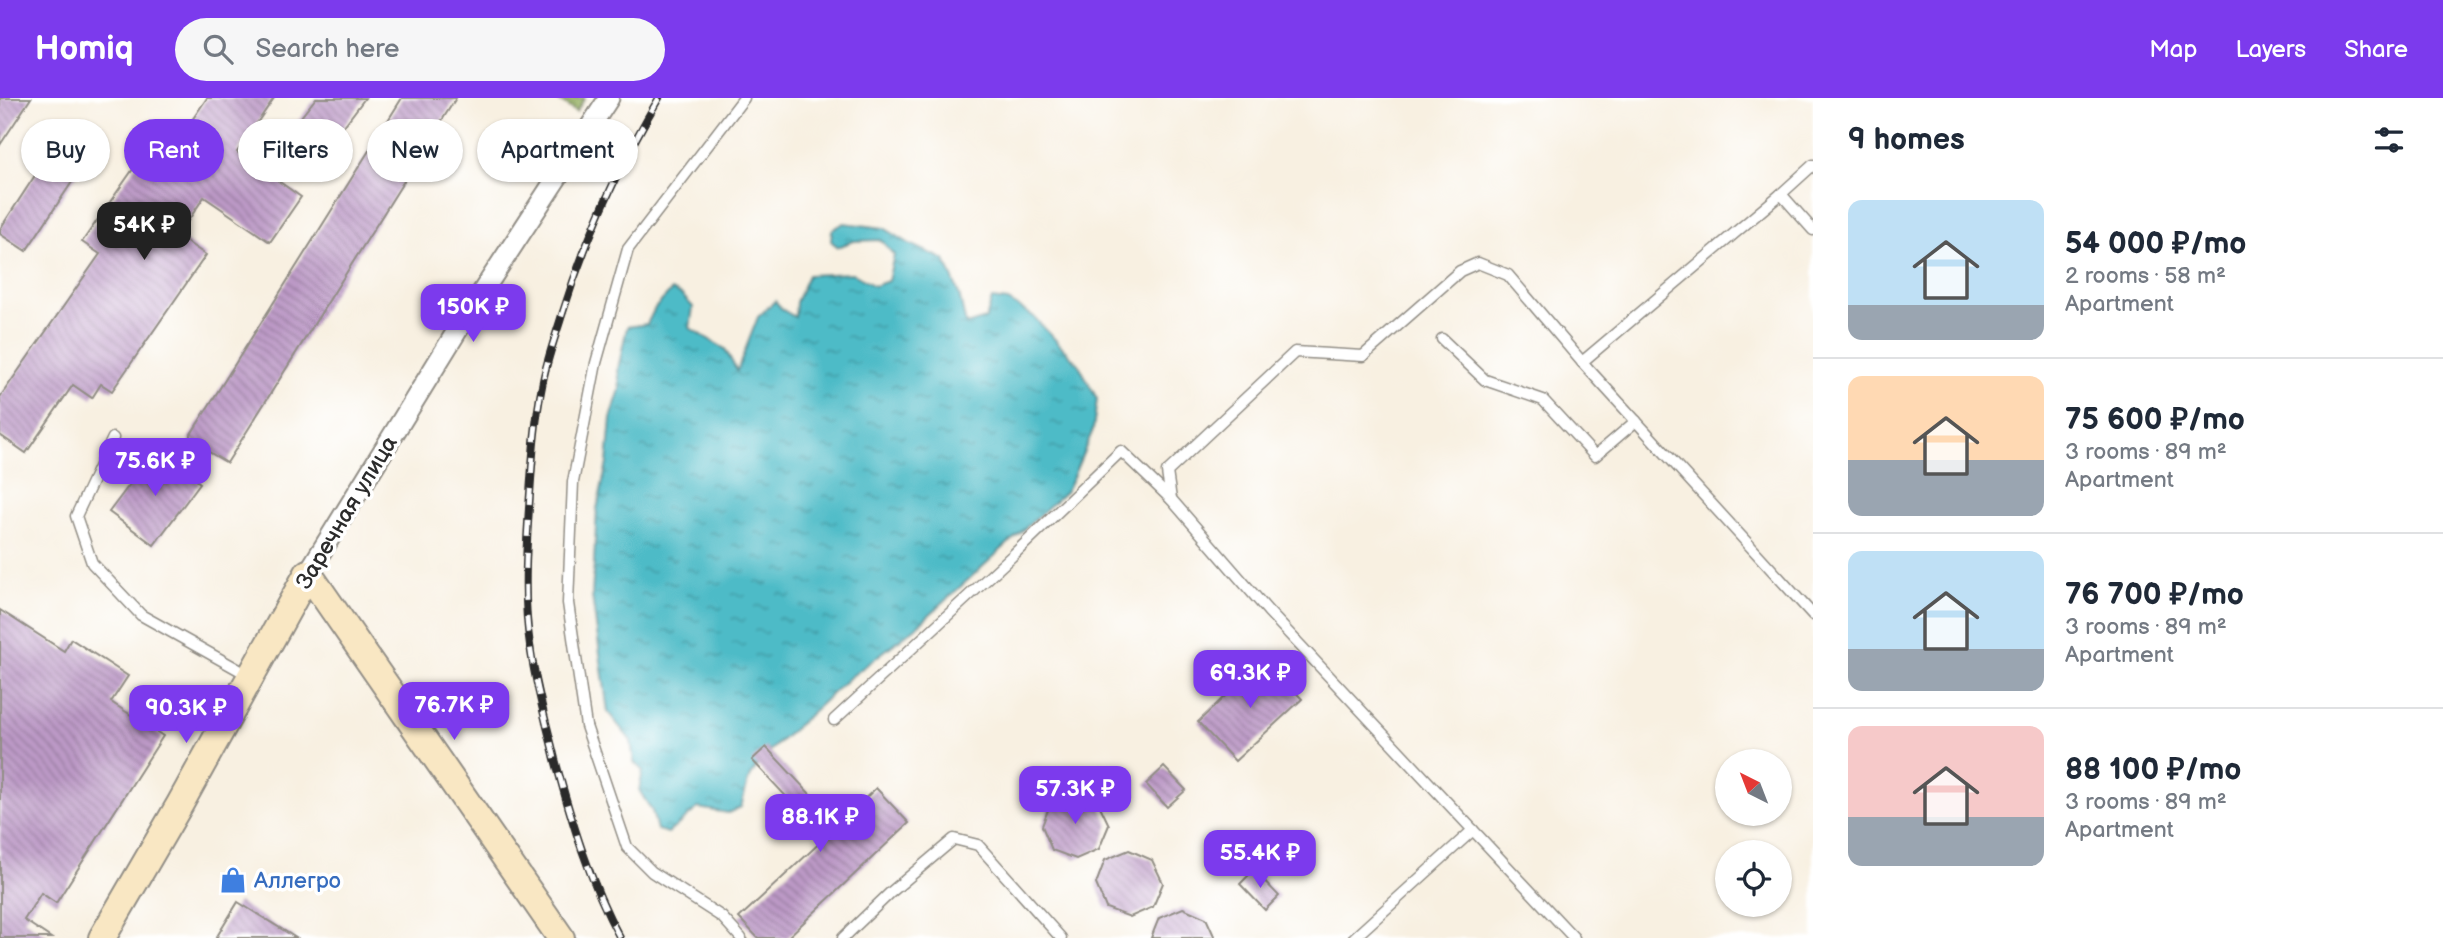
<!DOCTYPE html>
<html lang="en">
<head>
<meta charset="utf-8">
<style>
  body { margin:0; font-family:"Balsamiq Sans",sans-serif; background:#f6f6f7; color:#1f2937; height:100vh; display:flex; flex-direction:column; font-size:26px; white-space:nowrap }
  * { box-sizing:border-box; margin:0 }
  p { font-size:23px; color:#747a83 }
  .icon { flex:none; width:38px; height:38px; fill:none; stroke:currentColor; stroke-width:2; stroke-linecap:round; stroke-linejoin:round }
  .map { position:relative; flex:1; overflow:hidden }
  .drawer { display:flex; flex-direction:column; background:#fff; width:630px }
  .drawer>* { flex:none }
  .guide { position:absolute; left:21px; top:21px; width:665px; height:63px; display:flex; gap:14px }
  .needle { width:46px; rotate:318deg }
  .controls { position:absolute; left:1715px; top:651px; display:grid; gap:14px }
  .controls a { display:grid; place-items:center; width:77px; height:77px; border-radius:50%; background:#fff; box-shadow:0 2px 5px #0004; font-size:35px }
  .price { position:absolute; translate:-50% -60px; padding:0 16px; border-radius:14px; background:#7c3aed; color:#fff; font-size:23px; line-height:46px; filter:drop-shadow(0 2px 4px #0008) }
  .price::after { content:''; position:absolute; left:50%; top:42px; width:21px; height:16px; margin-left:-10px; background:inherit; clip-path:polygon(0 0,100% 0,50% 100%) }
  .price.selected { background:#222; color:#fff }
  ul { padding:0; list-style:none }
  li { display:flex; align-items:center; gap:21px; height:175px; padding:0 35px }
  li+li { border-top:2px solid #e0e1e3 }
  li span { display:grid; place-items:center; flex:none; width:196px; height:140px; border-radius:14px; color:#555 }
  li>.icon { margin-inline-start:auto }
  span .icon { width:84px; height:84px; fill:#fffc; stroke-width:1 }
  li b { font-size:30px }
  h2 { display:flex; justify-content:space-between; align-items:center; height:84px; padding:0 35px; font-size:30px }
  .tag { padding:0 24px; border-radius:32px; background:#fff; box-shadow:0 2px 5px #0004; font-size:24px; line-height:63px }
  .tag.selected { background:#7c3aed; color:#fff }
  header { display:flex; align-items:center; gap:42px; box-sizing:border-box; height:98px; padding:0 35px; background:#7c3aed; color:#fff }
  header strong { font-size:33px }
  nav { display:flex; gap:38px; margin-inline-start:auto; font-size:24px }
  .search { width:490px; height:63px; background:#f6f6f7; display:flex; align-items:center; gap:18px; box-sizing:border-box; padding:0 24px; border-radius:38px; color:#747a83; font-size:26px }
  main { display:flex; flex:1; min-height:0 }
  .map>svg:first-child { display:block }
  .forest { fill:url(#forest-crowns); stroke:#606d46; stroke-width:2 }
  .water { fill:url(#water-ripples); stroke:#3c7379; stroke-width:2 }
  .building { fill:url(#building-back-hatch) }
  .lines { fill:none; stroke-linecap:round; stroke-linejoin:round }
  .lane-casing { stroke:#928e86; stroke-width:13 }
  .street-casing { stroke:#928e86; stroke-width:23 }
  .secondary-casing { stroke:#928e86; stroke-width:30 }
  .lane { stroke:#fff; stroke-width:10 }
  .street { stroke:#fff; stroke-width:19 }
  .secondary { stroke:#f9e7c3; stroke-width:26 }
  .rail-casing { stroke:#2b2b2b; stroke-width:8 }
  .rail { stroke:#fff; stroke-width:5; stroke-dasharray:16; stroke-linecap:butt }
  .labels { text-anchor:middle; stroke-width:7; stroke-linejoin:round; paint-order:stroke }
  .street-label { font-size:23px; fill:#2b2b2b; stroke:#fff }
  .shop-label { font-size:23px; fill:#366cbe; stroke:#fff; text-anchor:start }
</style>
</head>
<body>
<header>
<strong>Homiq</strong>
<div class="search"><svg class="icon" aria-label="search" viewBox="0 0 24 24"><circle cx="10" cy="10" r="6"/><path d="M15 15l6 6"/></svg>Search here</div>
<nav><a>Map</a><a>Layers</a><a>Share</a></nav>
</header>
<main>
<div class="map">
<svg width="1813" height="840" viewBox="0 0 1813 840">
  <defs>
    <pattern id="forest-crowns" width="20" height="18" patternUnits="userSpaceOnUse" patternTransform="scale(1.75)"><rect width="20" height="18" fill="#94af61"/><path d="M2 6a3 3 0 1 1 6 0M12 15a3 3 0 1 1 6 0" fill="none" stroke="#798f50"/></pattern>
    <pattern id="water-ripples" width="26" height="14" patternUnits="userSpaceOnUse" patternTransform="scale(1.75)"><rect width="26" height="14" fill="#4dbbc7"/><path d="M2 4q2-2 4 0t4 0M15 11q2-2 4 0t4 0" fill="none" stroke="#4098a2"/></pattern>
    <pattern id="building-back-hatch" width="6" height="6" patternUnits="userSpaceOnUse" patternTransform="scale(1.75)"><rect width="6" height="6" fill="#bc99c6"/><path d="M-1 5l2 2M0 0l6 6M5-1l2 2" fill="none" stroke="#997da1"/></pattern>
  </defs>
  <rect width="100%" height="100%" fill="#fff"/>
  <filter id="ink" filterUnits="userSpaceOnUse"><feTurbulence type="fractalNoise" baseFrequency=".0143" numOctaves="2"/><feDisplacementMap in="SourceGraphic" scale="14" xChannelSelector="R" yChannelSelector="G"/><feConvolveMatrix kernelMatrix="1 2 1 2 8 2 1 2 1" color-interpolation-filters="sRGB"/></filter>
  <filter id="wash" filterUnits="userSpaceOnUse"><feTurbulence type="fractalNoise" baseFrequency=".00686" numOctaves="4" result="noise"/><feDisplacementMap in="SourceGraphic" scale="28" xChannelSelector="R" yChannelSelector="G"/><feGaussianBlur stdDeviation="1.57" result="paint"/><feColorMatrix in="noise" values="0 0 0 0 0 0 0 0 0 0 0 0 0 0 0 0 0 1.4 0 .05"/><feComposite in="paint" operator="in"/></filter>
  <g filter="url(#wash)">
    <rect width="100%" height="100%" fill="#f8f0e1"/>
    <path class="forest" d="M 555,0 L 585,0 L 576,14 Z"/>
    <path class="water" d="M 844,125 L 884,130 L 910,146 L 945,162 L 959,196 L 966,227 L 986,221 L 992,201 L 1008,203 L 1033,218 L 1079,267 L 1097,301 L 1093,332 L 1072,381 L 1066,393 L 916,529 L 848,581 L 761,661 L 748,683 L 741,709 L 728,715 L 698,710 L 668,735 L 657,732 L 652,713 L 639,692 L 643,673 L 634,664 L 631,643 L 608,614 L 592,498 L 597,411 L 607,365 L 611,320 L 620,291 L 618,271 L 627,229 L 647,226 L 655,210 L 672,192 L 682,197 L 693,209 L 690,230 L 725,251 L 737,273 L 758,219 L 775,203 L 783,212 L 795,219 L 796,204 L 808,177 L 852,175 L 874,188 L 888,183 L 894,157 L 881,142 L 853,143 L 838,149 L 831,143 L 832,132 Z"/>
    <g id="blocks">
      <g class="building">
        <path d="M 0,0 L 31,0 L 0,47 Z"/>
        <path d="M 207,0 L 274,0 L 237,54 L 301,99 L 270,144 L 204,99 L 178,138 L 206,157 L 112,293 L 101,286 L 92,300 L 73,287 L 26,355 L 0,337 L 0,299 L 100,156 L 82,144 L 143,57 L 160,69 Z"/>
        <path d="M 316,0 L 365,0 L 322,57 L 290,33 Z"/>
        <path d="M 402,0 L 456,0 L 227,365 L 188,341 Z"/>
        <path d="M 51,53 L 80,72 L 26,153 L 0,136 L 0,131 Z"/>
        <path d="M 156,352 L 200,385 L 154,447 L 109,414 Z"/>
        <path d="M 0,512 L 64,553 L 71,541 L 128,578 L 111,604 L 163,638 L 56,805 L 41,795 L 24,822 L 51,840 L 0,840 Z"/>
        <path d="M 1264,561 L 1302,601 L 1235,663 L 1198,624 Z"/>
        <path d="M 766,649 L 838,726 L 876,690 L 909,725 L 787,840 L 758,840 L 739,820 L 825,740 L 752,662 Z"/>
        <path d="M 1164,669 L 1186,692 L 1167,709 L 1146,686 Z"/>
        <path d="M 1075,694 L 1098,704 L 1109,727 L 1099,751 L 1076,761 L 1052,752 L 1042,728 L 1051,704 Z"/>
        <path d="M 1129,752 L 1152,762 L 1163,785 L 1153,809 L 1130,819 L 1106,810 L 1096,786 L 1105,762 Z"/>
        <path d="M 1254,772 L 1279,798 L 1265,812 L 1240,786 Z"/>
        <path d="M 238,804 L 296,840 L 216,840 Z"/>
        <path d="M 1183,810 L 1206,820 L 1215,840 L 1151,840 L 1159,820 Z"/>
      </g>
    </g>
  </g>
  <g filter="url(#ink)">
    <use href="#blocks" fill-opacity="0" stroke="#928e86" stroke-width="2"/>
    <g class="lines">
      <g class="lane-casing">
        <g id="lane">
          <path d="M 1781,96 L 1813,67"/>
          <path d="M 1813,132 L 1781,96 L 1582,264 L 1813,517"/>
          <path d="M 1442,241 L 1485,282 L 1543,302 L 1595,358 L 1636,323"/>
          <path d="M 113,340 L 76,418 L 92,465 L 141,517 L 250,578"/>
          <path d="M 1171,401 L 1167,374 L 1295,254 L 1363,258 L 1460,173 L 1478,165 L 1508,177 L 1582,264"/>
          <path d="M 203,613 L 222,629"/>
          <path d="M 834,622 L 1012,458 L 1121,353 L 1171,401 L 1268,513 L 1574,840"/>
          <path d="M 741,840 L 722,819 L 652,774 L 627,749 L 586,628 L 568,505 L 573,384 L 596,265 L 628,151 L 744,0"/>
          <path d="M 843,840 L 890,795 L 954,741 L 978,747 L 1061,840"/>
          <path d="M 1354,840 L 1473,732"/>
        </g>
      </g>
      <g class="street-casing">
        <path id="street" d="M 308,475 L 460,228 L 609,0"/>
      </g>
      <g class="secondary-casing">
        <path id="secondary" d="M 102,840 L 180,706 L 308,475 L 561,840"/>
      </g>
      <use href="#lane" class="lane"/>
      <use href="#street" class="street"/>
      <use href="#secondary" class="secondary"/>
      <g class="rail-casing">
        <path id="rail" d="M 620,840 C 590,785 571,722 555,661 C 546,623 535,586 530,547 C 523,502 526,455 529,410 C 532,369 534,328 542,288 C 546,264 555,240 562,217 C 586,140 618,69 659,0"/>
      </g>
      <use href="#rail" class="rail"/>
    </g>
  </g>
  <defs>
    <g id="shop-bare" transform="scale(2.1)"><path d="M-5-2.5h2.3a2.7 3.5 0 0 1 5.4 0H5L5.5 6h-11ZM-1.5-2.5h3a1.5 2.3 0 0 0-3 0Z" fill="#3f7fe0" stroke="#fff" stroke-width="2.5" paint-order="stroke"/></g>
  </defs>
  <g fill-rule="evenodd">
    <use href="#shop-bare" x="233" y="782"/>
  </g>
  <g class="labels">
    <g class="street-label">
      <text transform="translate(346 414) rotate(-59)" y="8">Заречная улица</text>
    </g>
    <g class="shop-label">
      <text x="254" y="790">Аллегро</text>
    </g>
  </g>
</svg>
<div class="controls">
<a><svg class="needle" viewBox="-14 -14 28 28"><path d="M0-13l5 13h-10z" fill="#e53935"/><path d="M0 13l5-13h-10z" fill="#747a83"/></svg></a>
<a><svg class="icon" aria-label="locate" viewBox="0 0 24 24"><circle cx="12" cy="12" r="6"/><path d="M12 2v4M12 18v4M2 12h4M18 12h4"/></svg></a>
</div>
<b class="price selected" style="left:144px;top:164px">54K ₽</b>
<b class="price" style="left:473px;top:246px">150K ₽</b>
<b class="price" style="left:155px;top:400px">75.6K ₽</b>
<b class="price" style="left:1250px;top:612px">69.3K ₽</b>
<b class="price" style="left:454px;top:644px">76.7K ₽</b>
<b class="price" style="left:186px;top:647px">90.3K ₽</b>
<b class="price" style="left:1075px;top:728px">57.3K ₽</b>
<b class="price" style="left:820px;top:756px">88.1K ₽</b>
<b class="price" style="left:1260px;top:792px">55.4K ₽</b>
<div class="guide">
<a class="tag">Buy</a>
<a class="tag selected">Rent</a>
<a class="tag">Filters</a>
<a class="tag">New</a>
<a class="tag">Apartment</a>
</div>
</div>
<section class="drawer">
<h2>9 homes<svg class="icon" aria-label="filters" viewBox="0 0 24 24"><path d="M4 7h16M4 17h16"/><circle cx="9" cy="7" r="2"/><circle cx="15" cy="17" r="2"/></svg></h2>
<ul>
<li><span style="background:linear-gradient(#bfe0f5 75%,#9aa5b1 0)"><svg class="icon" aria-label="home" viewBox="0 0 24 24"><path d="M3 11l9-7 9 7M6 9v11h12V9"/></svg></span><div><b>54 000 ₽/mo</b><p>2 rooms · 58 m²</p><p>Apartment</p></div></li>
<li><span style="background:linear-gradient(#ffd9b3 60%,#9aa5b1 0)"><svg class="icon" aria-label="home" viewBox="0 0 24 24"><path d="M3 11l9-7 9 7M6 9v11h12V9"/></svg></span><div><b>75 600 ₽/mo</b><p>3 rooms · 89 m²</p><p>Apartment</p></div></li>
<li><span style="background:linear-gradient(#bfe0f5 70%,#9aa5b1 0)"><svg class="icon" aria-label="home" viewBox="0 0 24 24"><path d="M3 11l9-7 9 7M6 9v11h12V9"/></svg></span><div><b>76 700 ₽/mo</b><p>3 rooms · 89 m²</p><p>Apartment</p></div></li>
<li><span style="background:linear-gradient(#f6c9c9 65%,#9aa5b1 0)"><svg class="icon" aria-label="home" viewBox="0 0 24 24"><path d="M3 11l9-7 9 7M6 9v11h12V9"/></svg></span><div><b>88 100 ₽/mo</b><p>3 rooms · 89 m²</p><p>Apartment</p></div></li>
</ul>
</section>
</main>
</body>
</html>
